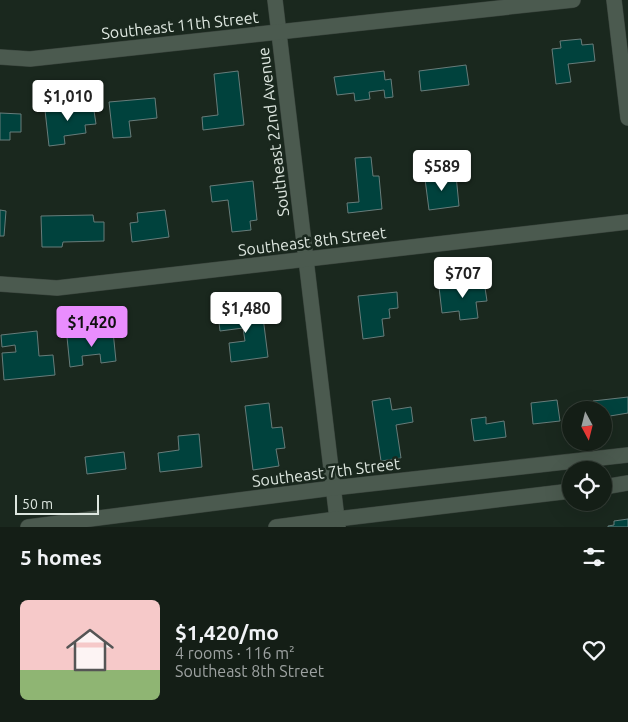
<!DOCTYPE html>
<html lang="en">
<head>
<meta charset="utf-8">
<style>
  body { margin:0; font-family:Ubuntu,sans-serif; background:#212b23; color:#f1f3f6; height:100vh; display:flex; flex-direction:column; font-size:19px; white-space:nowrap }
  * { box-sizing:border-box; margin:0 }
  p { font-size:16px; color:#9da2a1 }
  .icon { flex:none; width:28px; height:28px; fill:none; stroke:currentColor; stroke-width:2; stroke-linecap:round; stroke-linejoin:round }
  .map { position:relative; height:527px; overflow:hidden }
  .sheet { display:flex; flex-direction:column; background:#141e16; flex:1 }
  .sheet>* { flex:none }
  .needle { width:32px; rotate:173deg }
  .fabs { position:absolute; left:562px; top:401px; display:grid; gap:10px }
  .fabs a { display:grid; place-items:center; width:50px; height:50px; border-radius:50%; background:#141e16; box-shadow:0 5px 20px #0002,0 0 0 1px #333c35; font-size:25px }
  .scale { position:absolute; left:15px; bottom:12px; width:84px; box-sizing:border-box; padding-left:5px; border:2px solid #dde6df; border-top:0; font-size:14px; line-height:18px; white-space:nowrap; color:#dde6df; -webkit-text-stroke:4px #1a281e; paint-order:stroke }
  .price { position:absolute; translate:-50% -42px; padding:0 11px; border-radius:5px; background:#fff; color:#222; font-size:16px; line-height:32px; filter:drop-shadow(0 1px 2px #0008) }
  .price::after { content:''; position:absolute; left:50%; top:30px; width:15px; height:11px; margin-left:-8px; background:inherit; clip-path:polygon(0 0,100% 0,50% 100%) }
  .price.current { background:#e98dfe; color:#111 }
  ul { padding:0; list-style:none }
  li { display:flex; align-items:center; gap:15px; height:125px; padding:0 20px }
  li+li { border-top:1px solid #333c35 }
  li span { display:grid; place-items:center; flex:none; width:140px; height:100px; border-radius:8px; color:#555 }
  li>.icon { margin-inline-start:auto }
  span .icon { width:60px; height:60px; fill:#fffc; stroke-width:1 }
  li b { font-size:21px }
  h2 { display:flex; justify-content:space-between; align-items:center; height:60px; padding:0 20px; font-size:21px }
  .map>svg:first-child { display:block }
  .building { fill:#00423d; stroke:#677c7a }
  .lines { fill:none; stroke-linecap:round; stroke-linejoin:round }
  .minor-casing { stroke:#39433c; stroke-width:16 }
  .minor { stroke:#4b5a4f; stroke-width:15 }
  .labels { text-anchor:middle; stroke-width:5; stroke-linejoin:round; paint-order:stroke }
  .street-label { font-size:16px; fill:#dde6df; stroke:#1a281e }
</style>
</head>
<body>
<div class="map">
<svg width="628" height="527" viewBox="0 0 628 527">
  <rect width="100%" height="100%" fill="#1a281e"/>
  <g class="building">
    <path d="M 581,39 L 582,45 L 593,44 L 595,61 L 568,64 L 571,82 L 556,84 L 552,49 L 561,48 L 560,41 Z"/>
    <path d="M 466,65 L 469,85 L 421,91 L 419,71 Z"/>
    <path d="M 238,71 L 244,125 L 203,130 L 202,117 L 218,115 L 214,74 Z"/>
    <path d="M 384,71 L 385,80 L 391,79 L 393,97 L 385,98 L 384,90 L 369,92 L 370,99 L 355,101 L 354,93 L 337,95 L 334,77 Z"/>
    <path d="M 155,98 L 157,118 L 129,121 L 131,137 L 113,138 L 109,102 Z"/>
    <path d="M 93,104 L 96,124 L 85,125 L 86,133 L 64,136 L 65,144 L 49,146 L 45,110 Z"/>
    <path d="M 0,113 L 21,114 L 21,132 L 10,132 L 10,140 L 0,140 Z"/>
    <path d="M 371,157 L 373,176 L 379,176 L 382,209 L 348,213 L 347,203 L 359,202 L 355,158 Z"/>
    <path d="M 456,175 L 459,206 L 429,210 L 425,179 Z"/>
    <path d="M 253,181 L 257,220 L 250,221 L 251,230 L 232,232 L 228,200 L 212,202 L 210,186 Z"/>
    <path d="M 0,210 L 6,211 L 4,236 L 0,236 Z"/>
    <path d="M 165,210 L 169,237 L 132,242 L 130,223 L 138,222 L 137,213 Z"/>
    <path d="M 93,215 L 94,222 L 104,222 L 104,241 L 63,242 L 62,247 L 42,247 L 41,216 Z"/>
    <path d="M 484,281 L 487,301 L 476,302 L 478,318 L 460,320 L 459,311 L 442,313 L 439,287 Z"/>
    <path d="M 397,292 L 398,308 L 389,309 L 390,318 L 382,319 L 384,336 L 363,339 L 358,296 Z"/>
    <path d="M 262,309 L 268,357 L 231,362 L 229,343 L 245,341 L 243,328 L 220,331 L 218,314 Z"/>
    <path d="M 37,331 L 39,356 L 53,355 L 55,375 L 4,380 L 2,353 L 16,352 L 15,345 L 2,347 L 1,335 Z"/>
    <path d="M 113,331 L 116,361 L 101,363 L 100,354 L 82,356 L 83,365 L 70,367 L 67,337 Z"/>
    <path d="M 628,397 L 628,413 L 604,417 L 604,410 L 594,410 L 593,401 Z"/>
    <path d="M 390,398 L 392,410 L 411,407 L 413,422 L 396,425 L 401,458 L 381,461 L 372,401 Z"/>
    <path d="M 557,400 L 560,421 L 533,424 L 531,403 Z"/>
    <path d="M 269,403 L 272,428 L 282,427 L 285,448 L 276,449 L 279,466 L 253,470 L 245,406 Z"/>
    <path d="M 486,417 L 486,424 L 504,421 L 506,437 L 474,441 L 471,419 Z"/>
    <path d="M 199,434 L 202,467 L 160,472 L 158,453 L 179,450 L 178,436 Z"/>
    <path d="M 124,452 L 126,469 L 87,474 L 85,457 Z"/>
    <path d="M 628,519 L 628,527 L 608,527 L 608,526 L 614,525 L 614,521 Z"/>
  </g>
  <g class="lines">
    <g class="minor-casing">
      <g id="minor">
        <path d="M 275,0 L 338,527"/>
        <path d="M 614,0 L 628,118"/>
        <path d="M 0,57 L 30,59 L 573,0"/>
        <path d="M 0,284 L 57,288 L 628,222"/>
        <path d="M 604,487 L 628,483"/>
        <path d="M 28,527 L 333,488 L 628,455"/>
        <path d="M 276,527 L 337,519 L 571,491"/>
      </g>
    </g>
    <use href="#minor" class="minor"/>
  </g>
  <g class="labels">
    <g class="street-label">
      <text transform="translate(180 25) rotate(-6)" y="6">Southeast 11th Street</text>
      <text transform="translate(273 132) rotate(-97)" y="6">Southeast 22nd Avenue</text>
      <text transform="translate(312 241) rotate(-7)" y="6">Southeast 8th Street</text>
      <text transform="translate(326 472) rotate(-7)" y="6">Southeast 7th Street</text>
    </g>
  </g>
</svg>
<div class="fabs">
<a><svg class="needle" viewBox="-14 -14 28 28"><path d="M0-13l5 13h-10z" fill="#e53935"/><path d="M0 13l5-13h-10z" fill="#9da2a1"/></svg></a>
<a><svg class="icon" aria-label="locate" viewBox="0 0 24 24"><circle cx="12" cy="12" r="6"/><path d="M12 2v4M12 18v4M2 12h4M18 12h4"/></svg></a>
</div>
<div class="scale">50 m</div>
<b class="price" style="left:68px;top:122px">$1,010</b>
<b class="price" style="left:442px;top:192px">$589</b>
<b class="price" style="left:463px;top:299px">$707</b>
<b class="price" style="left:246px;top:334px">$1,480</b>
<b class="price current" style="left:92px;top:348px">$1,420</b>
</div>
<section class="sheet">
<h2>5 homes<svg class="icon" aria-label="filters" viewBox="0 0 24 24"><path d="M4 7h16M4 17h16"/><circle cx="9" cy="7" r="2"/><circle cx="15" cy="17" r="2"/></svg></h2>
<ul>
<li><span style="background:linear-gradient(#f6c9c9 70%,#8fb573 0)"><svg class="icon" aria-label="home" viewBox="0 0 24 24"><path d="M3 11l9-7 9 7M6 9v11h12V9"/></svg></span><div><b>$1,420/mo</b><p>4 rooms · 116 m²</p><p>Southeast 8th Street</p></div><svg class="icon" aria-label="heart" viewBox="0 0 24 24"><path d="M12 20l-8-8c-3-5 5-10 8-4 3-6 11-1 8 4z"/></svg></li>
</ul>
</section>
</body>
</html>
